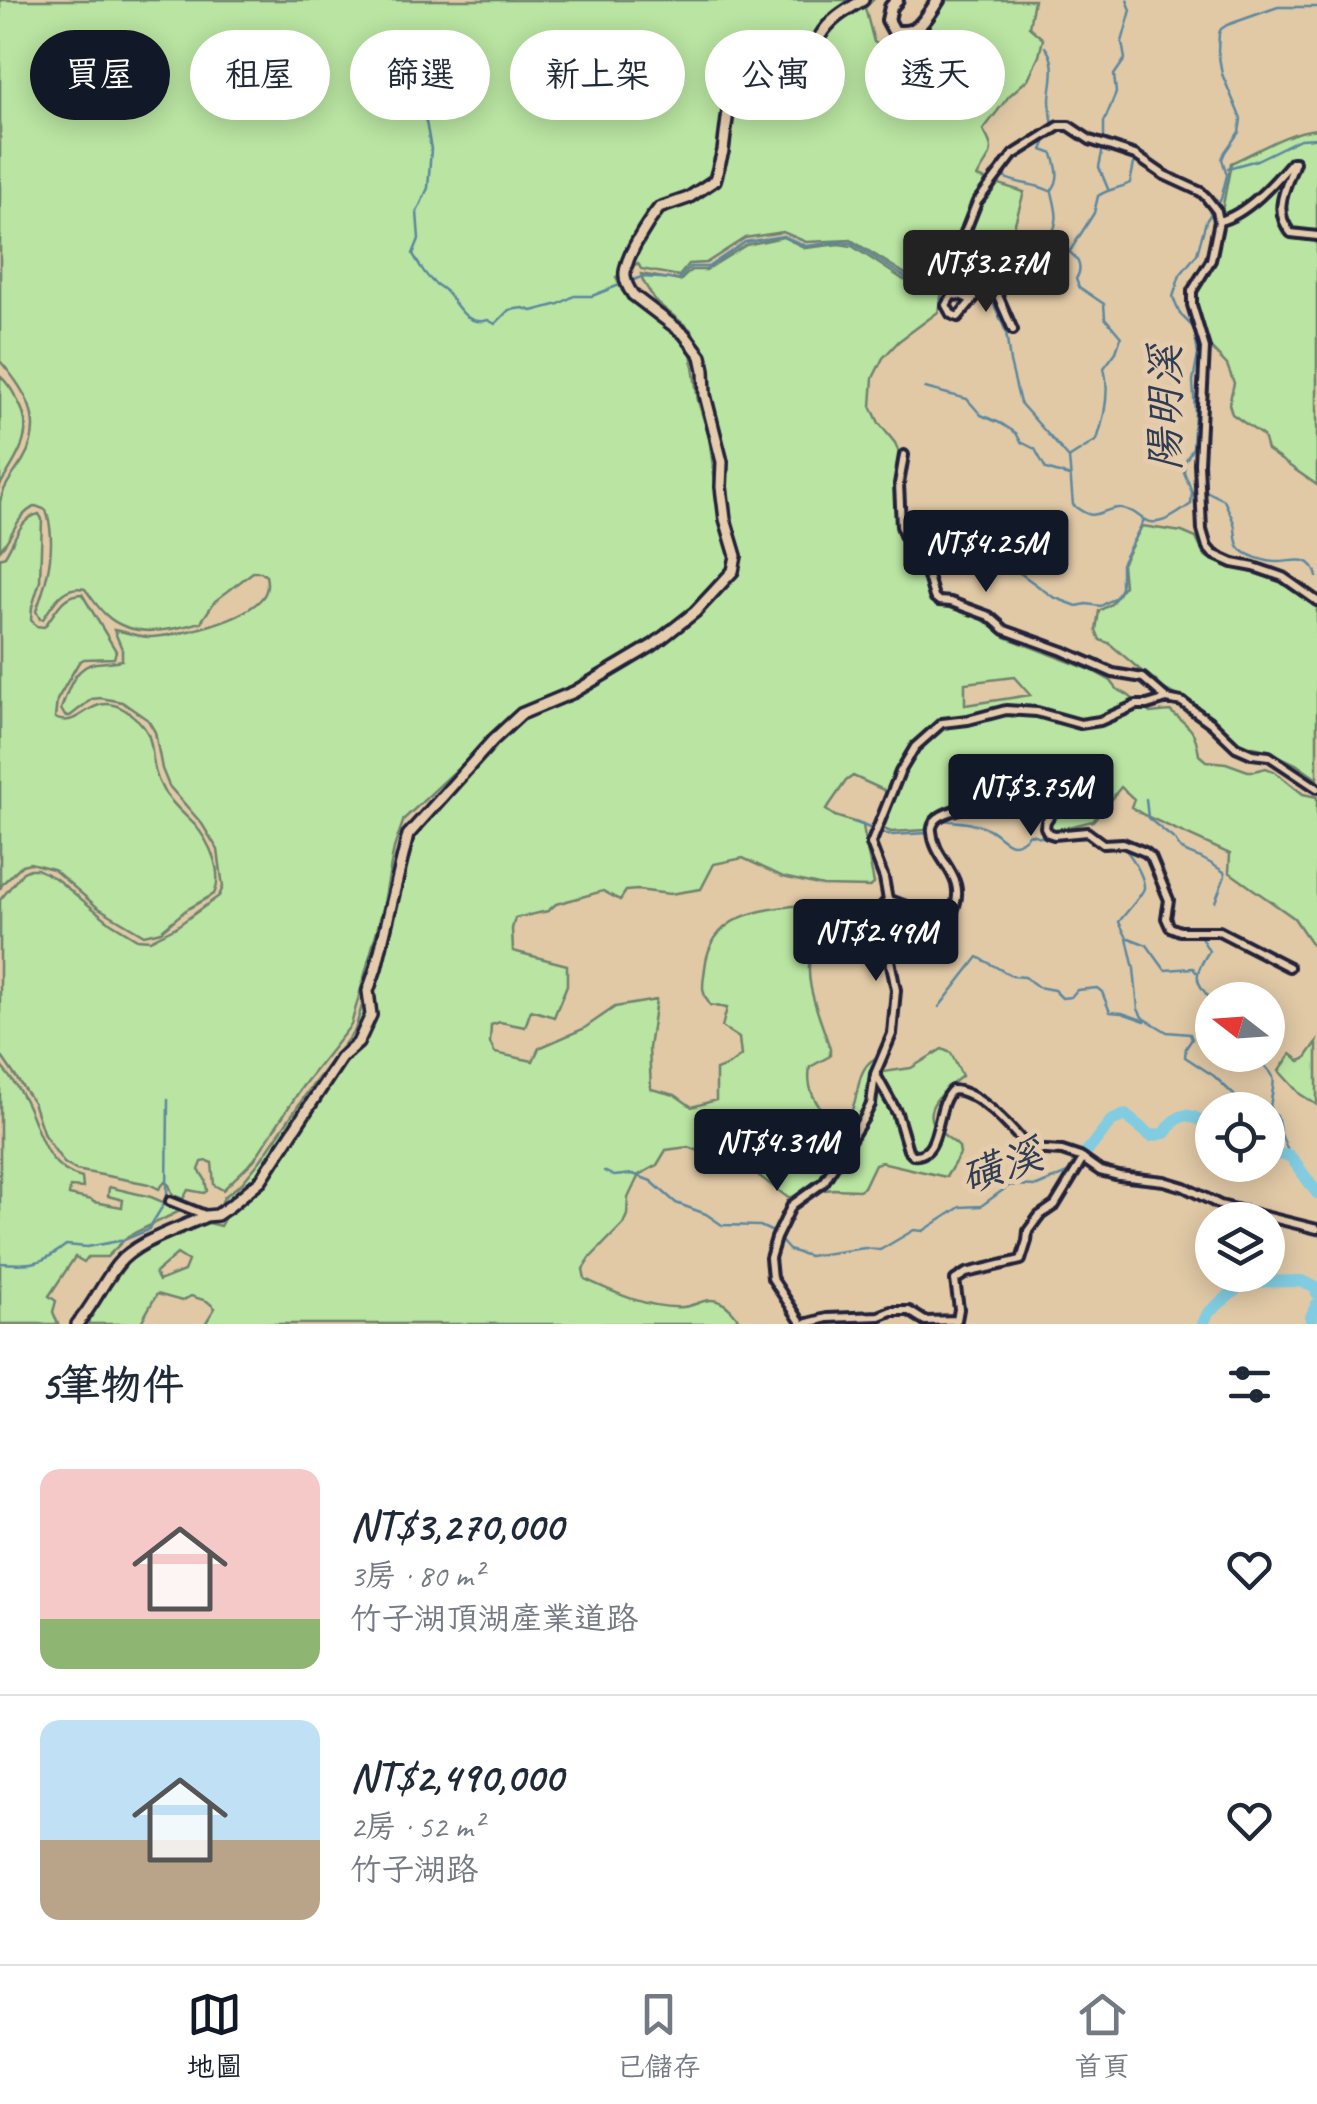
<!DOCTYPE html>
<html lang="zh-TW">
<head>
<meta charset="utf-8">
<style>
  body { margin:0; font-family:Caveat,"LXGW WenKai TC",sans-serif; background:#f6f6f7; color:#1f2937; height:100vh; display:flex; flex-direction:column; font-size:38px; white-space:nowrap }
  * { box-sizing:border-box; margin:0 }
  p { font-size:32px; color:#747a83 }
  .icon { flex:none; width:55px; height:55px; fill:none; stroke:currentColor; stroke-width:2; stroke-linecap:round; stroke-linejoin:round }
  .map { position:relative; height:1324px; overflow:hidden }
  .panel { display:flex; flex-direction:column; background:#fff; flex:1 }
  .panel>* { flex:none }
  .guide { position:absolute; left:30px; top:30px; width:1258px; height:90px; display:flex; gap:20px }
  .needle { width:65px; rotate:287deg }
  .controls { position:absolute; left:1195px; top:982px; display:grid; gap:20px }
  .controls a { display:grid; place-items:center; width:90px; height:90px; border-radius:50%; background:#fff; box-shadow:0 5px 25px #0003; font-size:50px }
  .price { position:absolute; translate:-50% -85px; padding:0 22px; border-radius:10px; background:#111827; color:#fff; font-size:32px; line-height:65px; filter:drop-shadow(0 2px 5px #0008) }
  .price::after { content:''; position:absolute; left:50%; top:60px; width:30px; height:22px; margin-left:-15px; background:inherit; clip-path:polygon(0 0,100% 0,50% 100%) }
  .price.on { background:#222; color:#fff }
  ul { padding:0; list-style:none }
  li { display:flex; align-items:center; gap:30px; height:250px; padding:0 40px }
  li+li { border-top:2px solid #e0e1e3 }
  li span { display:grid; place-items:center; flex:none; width:280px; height:200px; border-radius:20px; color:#555 }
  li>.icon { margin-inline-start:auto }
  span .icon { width:120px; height:120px; fill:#fffc; stroke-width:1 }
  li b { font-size:42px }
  h2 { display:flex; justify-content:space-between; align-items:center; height:120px; padding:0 40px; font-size:42px }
  .tag { padding:0 35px; border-radius:45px; background:#fff; box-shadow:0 5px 25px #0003; font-size:35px; line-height:90px }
  .tag.on { background:#111827; color:#fff }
  .tabs { display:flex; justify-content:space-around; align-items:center; height:140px; border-top:2px solid #e0e1e3; background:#fff; font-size:28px; color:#747a83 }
  .tabs a { display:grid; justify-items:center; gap:5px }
  .tabs .on { color:#111827 }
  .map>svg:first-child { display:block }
  .green { fill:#b9e4a1; stroke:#6e836e; stroke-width:2.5; fill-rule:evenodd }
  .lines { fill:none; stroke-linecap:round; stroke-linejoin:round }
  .stream { stroke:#5b889f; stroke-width:2.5 }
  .river { stroke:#81cce1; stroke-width:12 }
  .minor-casing { stroke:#22223b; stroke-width:14 }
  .secondary-casing { stroke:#22223b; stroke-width:16 }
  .primary-casing { stroke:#22223b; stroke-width:18 }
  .minor { stroke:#e4ccac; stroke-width:6 }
  .secondary { stroke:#e4ccac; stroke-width:9 }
  .primary { stroke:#e4ccac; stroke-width:10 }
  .labels { text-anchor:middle; stroke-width:10; stroke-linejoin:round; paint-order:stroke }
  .water-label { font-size:42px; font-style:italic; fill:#303c54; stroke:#e4ccac }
</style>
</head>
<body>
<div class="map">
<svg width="1317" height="1324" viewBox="0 0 1317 1324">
  <rect width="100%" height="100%" fill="#e1c9a6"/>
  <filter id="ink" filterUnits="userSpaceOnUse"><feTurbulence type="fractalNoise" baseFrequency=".01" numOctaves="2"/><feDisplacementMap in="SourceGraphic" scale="20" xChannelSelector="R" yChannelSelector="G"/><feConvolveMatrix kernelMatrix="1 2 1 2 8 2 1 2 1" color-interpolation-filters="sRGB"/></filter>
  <g filter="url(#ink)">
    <g class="green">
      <path d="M 0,0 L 873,0 L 865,8 L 874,42 C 905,63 933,24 947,0 L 1034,0 L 1029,27 L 1043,39 L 1039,56 L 1028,79 L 1009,96 L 983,130 C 999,155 988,155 977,177 L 1024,192 L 1011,237 L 1007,264 L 959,243 L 951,258 L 947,282 L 907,275 L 851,240 L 806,242 L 783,232 L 745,238 L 706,263 L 689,264 L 679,276 L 641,269 L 638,263 L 616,277 L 622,291 L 684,340 L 691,352 L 698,401 L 709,437 L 718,505 L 731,558 L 730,568 L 700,603 L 653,641 L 608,670 L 535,704 L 486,742 L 404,819 L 394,848 L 383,908 L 351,1025 L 302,1087 L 254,1160 L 223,1190 L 214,1185 L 212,1163 L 207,1161 L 202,1162 L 199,1170 L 205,1179 L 207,1191 L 204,1193 L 188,1190 L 183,1199 L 173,1195 L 169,1185 L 165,1182 L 159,1189 L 149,1184 L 76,1170 L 64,1163 L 44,1135 L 33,1102 L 0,1054 L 0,900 L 23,872 L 30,869 L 37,869 L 55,878 L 111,923 L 137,939 L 150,940 L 176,927 L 219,896 L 223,887 L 218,850 L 202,824 L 169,786 L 162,769 L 155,732 L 148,720 L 122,702 L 101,698 L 92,699 L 70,716 L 65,716 L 61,709 C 68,691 74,666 96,663 C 105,662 113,662 122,660 L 122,649 L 114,630 C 127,632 139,637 152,637 C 180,635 244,620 262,598 C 268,591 268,584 266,576 L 261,572 L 253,572 L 215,601 L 201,622 C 170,631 132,639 106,615 C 98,608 91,597 85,589 C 63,584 54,603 43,619 L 40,619 L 36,611 C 48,580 57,542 46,510 L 36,506 C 16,515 14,535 0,550 C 0,534 0,517 0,502 C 3,486 15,473 23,460 C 46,422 26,391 0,361 Z"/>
      <path d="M 1317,129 L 1317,485 L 1267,450 L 1263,436 L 1232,414 L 1229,404 L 1234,383 L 1227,365 L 1207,344 L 1199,318 L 1195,294 L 1213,258 L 1231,163 C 1259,151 1286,132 1317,129 Z"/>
      <path d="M 783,237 L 806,248 L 839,244 L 852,246 L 904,280 L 943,287 L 938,312 L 899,341 L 883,358 L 873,378 L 871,406 L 879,423 L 895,443 L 903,463 L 897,502 L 899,533 L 912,547 L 934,602 L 955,608 L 982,619 L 1005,637 L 1091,670 L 1111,681 L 1117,689 L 1128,695 L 1150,713 L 1170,711 C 1189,726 1196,730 1199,755 L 1206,761 L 1226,763 L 1248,771 L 1255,771 L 1266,768 L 1274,771 L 1303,794 L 1317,797 L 1317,952 L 1294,918 L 1229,872 L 1230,854 L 1144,815 L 1131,807 L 1134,799 L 1121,787 L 1093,821 L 1055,830 L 1050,827 L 1050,823 L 1066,802 L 1067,783 L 1026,777 L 1012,772 C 1000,784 988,795 972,801 C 952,809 935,810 925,830 L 891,832 L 881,828 L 892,804 L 888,792 L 853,776 L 846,781 L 826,810 L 835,816 L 863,825 C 865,845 871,865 874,884 L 870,887 L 823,886 L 783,877 L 743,858 L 714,864 L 701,889 L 670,894 L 637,890 L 626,891 L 620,900 L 603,891 L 556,904 L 548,911 L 515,918 L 512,929 L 513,951 L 567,965 L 567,985 L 554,1017 L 531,1010 L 525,1027 L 500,1022 L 491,1025 L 490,1043 L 495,1053 L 533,1061 L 539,1048 L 583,1029 L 615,1007 L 656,1000 L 649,1048 L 651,1089 L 675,1095 L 692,1107 L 716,1100 L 716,1070 L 729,1065 L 741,1056 L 739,1038 L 722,1027 L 727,1008 L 710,1005 C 700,990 703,985 705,968 C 711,907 773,909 821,903 L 830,909 C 835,922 842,934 833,946 L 813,947 C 800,978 821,1018 830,1049 L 830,1056 L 810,1067 C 806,1090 816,1105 832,1121 L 847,1120 C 861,1099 854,1071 874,1059 L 876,1066 L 884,1072 L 911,1068 L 942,1049 L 951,1053 L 962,1076 C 950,1086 922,1105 933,1124 C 938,1133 952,1139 959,1147 L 960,1154 L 946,1177 L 881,1162 L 875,1164 L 864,1187 L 859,1190 L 833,1189 L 819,1191 L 809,1197 L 787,1197 L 749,1168 L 688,1147 L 666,1150 L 657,1165 L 639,1175 L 628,1198 L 627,1215 L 623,1224 L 590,1258 L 583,1269 L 585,1279 C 615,1293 649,1309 683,1307 C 696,1306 707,1296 720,1302 C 730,1306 736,1316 742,1324 L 205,1324 L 215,1308 L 207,1301 L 191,1296 L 182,1301 L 157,1294 L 140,1324 L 83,1324 L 130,1260 L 150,1246 L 197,1226 L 209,1223 L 220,1226 L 225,1217 L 220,1207 L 224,1197 L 242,1183 L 260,1161 L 309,1090 L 355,1030 L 382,935 L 405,831 L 410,823 L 495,743 L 535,710 L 582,690 L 636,660 L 670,636 L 737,564 L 723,488 L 723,451 L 710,397 L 708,366 L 700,344 L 690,329 L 655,301 L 643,281 L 641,274 L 680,281 L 691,270 L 706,270 L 746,245 ZM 1014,677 L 1030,695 L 965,705 L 965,683 ZM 177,1254 L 188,1261 L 184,1271 L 159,1281 L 155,1273 Z"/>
      <path d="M 0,376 C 9,384 13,392 19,403 C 36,434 16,458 0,485 Z"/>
      <path d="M 39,514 L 42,519 L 40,581 L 32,607 L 31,620 L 36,626 L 44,627 C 56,613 61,594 82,594 L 116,651 L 114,658 L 84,659 L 79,662 L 57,700 L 55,718 C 80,731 91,689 125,710 C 165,736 143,756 163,790 C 171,803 183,813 194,824 C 209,841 224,872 214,894 L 186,910 L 161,931 L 144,935 L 97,907 L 53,869 L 30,863 L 22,865 L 3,883 L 0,889 L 0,558 L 5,556 C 15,540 20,518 39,514 Z"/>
      <path d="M 1142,526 L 1182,532 L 1196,538 L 1204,555 L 1208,558 L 1280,582 L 1317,606 L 1317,779 L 1296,764 L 1266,750 L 1241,744 L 1213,717 L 1181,697 L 1161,688 L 1109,643 L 1100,640 L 1096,630 L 1099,611 L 1111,604 L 1124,586 L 1122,564 Z"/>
      <path d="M 1317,1042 L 1317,1105 L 1300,1094 L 1279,1071 L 1291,1054 L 1300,1061 L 1305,1059 Z"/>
      <path d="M 0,1065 C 10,1077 21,1091 27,1105 C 41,1135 45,1168 82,1178 L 83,1188 L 70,1187 L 69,1195 L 92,1200 L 93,1202 L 122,1207 L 123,1200 L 108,1196 L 109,1187 L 151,1197 L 182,1210 L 128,1236 L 107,1257 L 88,1257 L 84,1262 L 75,1257 L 49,1296 L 56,1301 L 53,1312 L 58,1324 L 0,1324 Z"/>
    </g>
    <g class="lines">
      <g class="stream">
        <path d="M 433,44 L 424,60 L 426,68 L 416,94 L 426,122 L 431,149 L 428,188 L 417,212 L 419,239 L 413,254 C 419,264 423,273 432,281 C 436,285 441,287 445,291 C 457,303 465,327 488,320 L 495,324 L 509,310 L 523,308 L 532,311 L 559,304 L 574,296 L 592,296 L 622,284"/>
        <path d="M 1045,47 C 1058,63 1051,81 1050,99 C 1050,108 1052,118 1053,126"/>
        <path d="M 1047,138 L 1042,150 L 1053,154 C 1057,168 1061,178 1052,190"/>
        <path d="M 1104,142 L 1104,122 L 1116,93 L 1114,75 L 1125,59 L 1122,42 L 1131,10 L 1127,0"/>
        <path d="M 1103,148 L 1099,167 L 1108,189"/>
        <path d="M 1228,168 L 1257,160 L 1300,139 L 1317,138"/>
        <path d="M 1001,176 C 1020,186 1034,182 1052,192 C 1057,213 1060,220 1049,240 L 1052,245 C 1069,248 1087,262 1076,279 L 1079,287 L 1104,304 L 1105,318 L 1121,337 L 1116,352 L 1104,368 C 1110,390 1104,419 1097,440 L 1070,457"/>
        <path d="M 1070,251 L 1094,213 L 1098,196 C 1109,188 1119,189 1130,183 L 1135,159"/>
        <path d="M 629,282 L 641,277 L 679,279 L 690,267 L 708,267 L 745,242 L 783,236 L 806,246 L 839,242 L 852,243 L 906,278 L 953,286 L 975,286 L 988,291 L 1006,332 L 1010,362 L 1020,403 L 1069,458 L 1073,505 C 1097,524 1097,510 1118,508 C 1122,507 1129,511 1133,512 C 1138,515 1142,519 1147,521 C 1161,527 1180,512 1191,504 L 1192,492"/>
        <path d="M 925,388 L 967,399 L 981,415 L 1002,424 L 1016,433 L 1021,442 L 1035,449 L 1046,469 L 1069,476"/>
        <path d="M 1192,492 L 1184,472 L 1185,462 L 1193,447 L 1195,413 L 1193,381 L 1198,355 L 1194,328 L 1180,314 L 1173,297 L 1180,275 L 1197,254 L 1206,221 L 1221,199 L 1227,175 L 1222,159 L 1225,152 L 1239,132 L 1241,119 L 1222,74 L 1218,51 L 1219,33 L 1221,29 L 1227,25 L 1278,7 L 1317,7"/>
        <path d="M 1200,492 L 1208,492 L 1224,500 C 1227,507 1231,515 1234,523 C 1236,530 1235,541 1239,547 C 1245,556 1267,562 1277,562 C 1295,562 1312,553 1317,577"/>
        <path d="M 934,535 L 941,536 L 976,562 L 983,555 L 988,564 L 1008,567 L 1020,573 L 1053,597 L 1077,606 L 1086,604 L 1101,606 L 1116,597 L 1121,588 L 1121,564 L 1144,520"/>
        <path d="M 983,555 L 991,523"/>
        <path d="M 1146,799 L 1148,818 L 1175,840 C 1182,853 1188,853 1201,858 C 1209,862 1217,867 1224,872 L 1225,876 L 1215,902"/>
        <path d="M 943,820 C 956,822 975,822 987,828 C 1004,836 1010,856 1030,834 L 1049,839 L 1089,838 L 1102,850 C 1107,849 1113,846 1119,846 C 1128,847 1145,878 1144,888 C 1142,896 1125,913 1119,922 L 1127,938 L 1134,969 L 1138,1009 L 1142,1017 L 1167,1032 L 1190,1034 L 1192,1039 L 1186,1048 L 1185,1057 L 1214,1076 L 1236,1097 L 1255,1110"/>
        <path d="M 855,822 L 872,829"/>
        <path d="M 882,833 L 892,835 L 928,833"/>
        <path d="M 1201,937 L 1209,951 C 1194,976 1193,979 1212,1001"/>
        <path d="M 1129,938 L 1147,945 L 1165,970 L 1193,968 L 1196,972"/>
        <path d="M 939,1007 L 978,957 L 1012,976 L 1025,977 L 1038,987 L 1054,990 L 1062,998 L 1071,997 L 1077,990 L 1097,988 L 1102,992 L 1110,1012 L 1122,1013 L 1145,1021"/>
        <path d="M 1256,1055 C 1260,1063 1270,1069 1273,1077 C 1276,1083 1269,1102 1270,1113"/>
        <path d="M 1268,1113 L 1277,1115 L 1280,1132 L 1290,1156"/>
        <path d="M 604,1171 L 614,1176 L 633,1174 L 651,1181 L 676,1203 L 706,1214 L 722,1225 L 760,1226 L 773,1232"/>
        <path d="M 167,1194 L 168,1100"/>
        <path d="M 781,1241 L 789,1250 L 809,1256 L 865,1248 L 880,1250 L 914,1230 L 923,1231 L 960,1207 L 981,1206 L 1010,1185 L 1037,1186 L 1072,1171"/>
        <path d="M 0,1263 C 31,1265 41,1265 66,1245 L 87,1247 L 124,1240 L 148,1230 L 164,1204"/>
      </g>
      <g class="river">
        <path d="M 1268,1152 L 1290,1156 L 1317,1193"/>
        <path d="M 1085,1154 L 1111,1121 L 1125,1115 L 1151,1136 L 1165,1133 C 1181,1108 1192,1113 1212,1129"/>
        <path d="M 1203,1324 L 1208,1313 L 1245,1282 L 1302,1281 L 1316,1288 L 1317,1293"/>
        <path d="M 1311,1324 L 1311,1317 L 1317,1304"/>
      </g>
      <g class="minor-casing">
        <g id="minor">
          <path d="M 1219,221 C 1246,215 1275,182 1292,162 L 1295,162 C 1287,186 1271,210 1291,233 L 1317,236"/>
          <path d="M 971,300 L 962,296 L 952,295 L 946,305 L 951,314 L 958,317 L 979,292 L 983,279"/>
          <path d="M 1013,330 L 996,291 L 983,279 L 975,260 L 966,252 L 962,240 L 977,202 L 1013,155 L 1059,126 L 1069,126 L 1090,140 L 1135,155 L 1164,175 L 1201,192 L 1206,197 L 1217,211 L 1219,221 L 1211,260 L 1192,291 L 1192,305 L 1205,348 L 1199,463 L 1202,530 L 1207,547 L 1213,554 L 1233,563 L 1254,567 L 1283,577 L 1317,601"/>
          <path d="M 904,455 L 899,484 L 901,526 L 904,535 L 920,549 L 934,597 L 939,601 L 951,602 L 989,616 L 1005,630 L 1063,651 L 1113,673 L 1143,678 L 1166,698"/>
          <path d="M 888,900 C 913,905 928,923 953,911 C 969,875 934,863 932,831 C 931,827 934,821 938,818 C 949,809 969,808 982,802 C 996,796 1006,779 1022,779 C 1034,778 1050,784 1061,787 L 1062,799 L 1046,821 L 1045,827 L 1048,833 L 1054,835 L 1087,832 L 1103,844 L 1123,843 L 1145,852 L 1151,857 L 1169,900 L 1166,918 L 1170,927 L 1180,931 L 1219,931 L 1289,967"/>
          <path d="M 870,941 L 879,910 L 887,901"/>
          <path d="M 876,1075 L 897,1113 L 908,1150 L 913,1155 C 943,1158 934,1106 952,1090 C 979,1090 1013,1130 1029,1149 L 1062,1151 L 1080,1157 L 1100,1171 L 1119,1176 L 1164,1181 L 1184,1187 L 1220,1205 L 1317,1229"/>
          <path d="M 170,1201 L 205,1215"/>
          <path d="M 802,1324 L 772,1278 L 770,1258 L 776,1238 L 792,1205 L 824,1182 L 864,1118 L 871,1104 L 875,1074 L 892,1034 L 896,990 L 888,950 L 888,900 L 884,878 L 871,844 L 900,772 L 915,747 L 942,723 L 968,720 L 1006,710 L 1037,712 L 1080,724 L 1100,721 L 1136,705 L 1147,705 L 1167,699 L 1182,702 L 1211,723 L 1236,747 L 1252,754 L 1269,756 L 1317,788"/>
          <path d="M 804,1324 L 827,1318 L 879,1316 L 891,1311 L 909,1311 L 925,1321 L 957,1320 L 959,1309 L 955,1280 L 966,1273 L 1021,1260 L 1027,1241 L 1028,1231 L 1039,1216 L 1055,1205 L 1083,1159"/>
        </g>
      </g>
      <g class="secondary-casing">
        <path id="secondary" d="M 77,1324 C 93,1306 102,1284 117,1265 C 136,1241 179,1229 206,1216 L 217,1215 L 230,1206 L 261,1180 L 341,1058 L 358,1043 L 371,1015 L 368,991 L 376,968 L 408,835 L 493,740 L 521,714 L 574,692 L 653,645 L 695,612 L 733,571 L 736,556 L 725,519 L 721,487 L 722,462 L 705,395 L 704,370 L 701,356 L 684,334 L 633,295 C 628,288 624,281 625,272 C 627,254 648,222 659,208 L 688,198 L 715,180 L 723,151 L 731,87 L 738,77 C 754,75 789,81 802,72 C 813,66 815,47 820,36 C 830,19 846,10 863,0"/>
      </g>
      <g class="primary-casing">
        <path id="primary" d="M 897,0 L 891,7 L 888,20 L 894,31 C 918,37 926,18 938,0"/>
      </g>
      <use href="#minor" class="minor"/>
      <use href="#secondary" class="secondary"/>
      <use href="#primary" class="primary"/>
    </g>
  </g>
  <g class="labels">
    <g class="water-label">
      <text transform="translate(1164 408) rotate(-90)" y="15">陽明溪</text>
      <text transform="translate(1001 1165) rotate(-19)" y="15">磺溪</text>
    </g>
  </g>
</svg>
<div class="controls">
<a><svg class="needle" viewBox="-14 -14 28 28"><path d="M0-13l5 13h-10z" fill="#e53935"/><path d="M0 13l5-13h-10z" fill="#747a83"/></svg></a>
<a><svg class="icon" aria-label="locate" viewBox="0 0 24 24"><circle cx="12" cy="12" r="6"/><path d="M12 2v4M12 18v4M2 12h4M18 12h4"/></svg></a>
<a><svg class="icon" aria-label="layers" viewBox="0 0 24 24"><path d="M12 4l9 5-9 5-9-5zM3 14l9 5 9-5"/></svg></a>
</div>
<b class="price on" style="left:986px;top:315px">NT$3.27M</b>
<b class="price" style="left:986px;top:595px">NT$4.25M</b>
<b class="price" style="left:1031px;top:839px">NT$3.75M</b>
<b class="price" style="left:876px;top:984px">NT$2.49M</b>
<b class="price" style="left:777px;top:1194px">NT$4.31M</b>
<div class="guide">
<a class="tag on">買屋</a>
<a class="tag">租屋</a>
<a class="tag">篩選</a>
<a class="tag">新上架</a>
<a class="tag">公寓</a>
<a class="tag">透天</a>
</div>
</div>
<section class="panel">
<h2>5筆物件<svg class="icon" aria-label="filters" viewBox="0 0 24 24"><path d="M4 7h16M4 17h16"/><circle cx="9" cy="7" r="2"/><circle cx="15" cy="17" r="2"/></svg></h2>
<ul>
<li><span style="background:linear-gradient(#f6c9c9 75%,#8fb573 0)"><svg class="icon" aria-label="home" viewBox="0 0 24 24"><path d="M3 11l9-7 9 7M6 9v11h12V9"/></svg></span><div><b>NT$3,270,000</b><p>3房 · 80 m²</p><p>竹子湖頂湖產業道路</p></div><svg class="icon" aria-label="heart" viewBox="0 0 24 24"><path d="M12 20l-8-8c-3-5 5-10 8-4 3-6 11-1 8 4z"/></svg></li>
<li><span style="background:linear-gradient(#bfe0f5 60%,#b9a48a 0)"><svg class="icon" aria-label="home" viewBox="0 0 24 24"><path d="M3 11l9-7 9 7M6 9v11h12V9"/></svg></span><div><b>NT$2,490,000</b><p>2房 · 52 m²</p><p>竹子湖路</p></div><svg class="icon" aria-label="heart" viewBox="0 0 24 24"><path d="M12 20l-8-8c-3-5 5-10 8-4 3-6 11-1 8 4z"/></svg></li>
</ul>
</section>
<nav class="tabs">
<a class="on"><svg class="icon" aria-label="map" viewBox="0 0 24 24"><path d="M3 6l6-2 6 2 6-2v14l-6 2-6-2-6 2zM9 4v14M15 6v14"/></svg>地圖</a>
<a><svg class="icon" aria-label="saved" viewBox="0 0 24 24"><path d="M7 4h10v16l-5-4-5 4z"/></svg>已儲存</a>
<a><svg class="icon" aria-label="home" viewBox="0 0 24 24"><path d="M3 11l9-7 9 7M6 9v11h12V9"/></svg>首頁</a>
</nav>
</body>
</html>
